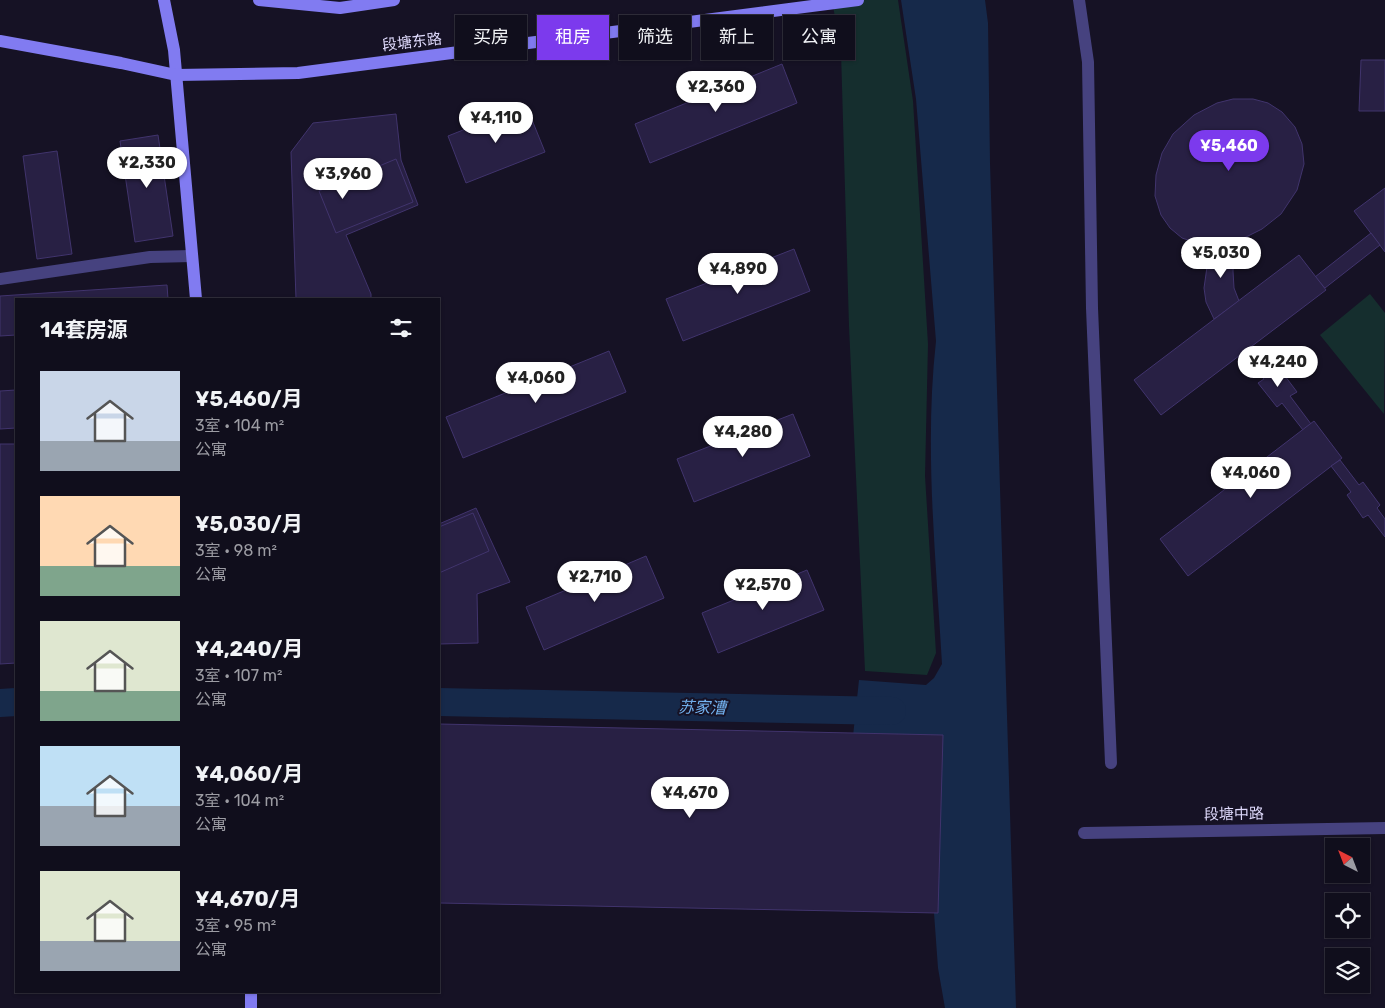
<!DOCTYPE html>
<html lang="zh">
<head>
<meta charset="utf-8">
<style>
  body { margin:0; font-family:Rubik,"Noto Sans SC",sans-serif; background:#1e1c29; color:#f1f3f6; height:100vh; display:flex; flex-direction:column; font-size:19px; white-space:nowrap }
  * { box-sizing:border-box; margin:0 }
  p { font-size:16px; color:#9c9ca3 }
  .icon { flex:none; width:28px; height:28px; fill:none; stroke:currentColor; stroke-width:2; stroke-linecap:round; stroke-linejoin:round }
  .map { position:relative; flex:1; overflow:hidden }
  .details { position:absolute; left:15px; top:298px; width:425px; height:695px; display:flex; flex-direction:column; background:#100e1c; border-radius:0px; box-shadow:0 1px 4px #0004,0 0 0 1px #302e3b }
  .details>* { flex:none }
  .guide { position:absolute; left:455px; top:15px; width:475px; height:45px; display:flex; gap:10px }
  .needle { width:32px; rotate:318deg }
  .controls { position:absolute; left:1325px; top:838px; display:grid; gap:10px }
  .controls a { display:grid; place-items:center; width:45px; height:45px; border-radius:0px; background:#100e1c; box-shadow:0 1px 4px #0004,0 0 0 1px #302e3b; font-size:25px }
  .price { position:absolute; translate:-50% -42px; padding:0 11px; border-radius:18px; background:#fff; color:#222; font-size:16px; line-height:32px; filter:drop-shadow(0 1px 2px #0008) }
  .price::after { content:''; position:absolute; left:50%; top:30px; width:15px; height:11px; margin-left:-8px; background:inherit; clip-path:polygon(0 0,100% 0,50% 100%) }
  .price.on { background:#7c3aed; color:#fff }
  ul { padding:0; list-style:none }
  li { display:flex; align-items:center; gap:15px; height:125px; padding:0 25px }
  li span { display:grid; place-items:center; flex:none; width:140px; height:100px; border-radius:0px; color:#555 }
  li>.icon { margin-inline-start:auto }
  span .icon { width:60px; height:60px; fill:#fffc; stroke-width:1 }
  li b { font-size:21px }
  h2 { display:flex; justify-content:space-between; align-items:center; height:60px; padding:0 25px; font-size:21px }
  .pill { padding:0 18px; border-radius:0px; background:#100e1c; box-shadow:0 1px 4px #0004,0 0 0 1px #302e3b; font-size:18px; line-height:45px }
  .pill.on { background:#7c3aed; color:#fff }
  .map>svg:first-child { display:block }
  .green { fill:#152e2e }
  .water { fill:#16294a }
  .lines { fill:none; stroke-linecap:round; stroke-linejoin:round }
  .canal { stroke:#16294a; stroke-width:28 }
  .building { fill:#282044; stroke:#41346d }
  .lane { stroke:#46427f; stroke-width:12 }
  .street { stroke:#46427f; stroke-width:12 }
  .secondary { stroke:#817bf1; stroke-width:12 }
  .labels { text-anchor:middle; stroke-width:4; stroke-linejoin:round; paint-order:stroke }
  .street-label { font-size:15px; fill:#ded9fb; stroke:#161225 }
  .water-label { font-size:16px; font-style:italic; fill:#73b2f0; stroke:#161225 }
</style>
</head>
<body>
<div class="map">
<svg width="1385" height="1008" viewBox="0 0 1385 1008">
  <rect width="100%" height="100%" fill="#161225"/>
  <g class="green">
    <path d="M 832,0 L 898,0 L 913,101 L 928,344 L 925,476 L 936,653 L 927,675 L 865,671 L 849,326 L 841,52 Z"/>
    <path d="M 1370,294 L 1385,313 L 1384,414 L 1320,335 Z"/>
  </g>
  <path class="water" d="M 901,0 L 985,0 L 988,23 L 990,163 L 1016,1008 L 945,1008 L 938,968 L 929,844 L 853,736 L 859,680 L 926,685 L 934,678 L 942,664 C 936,557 924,448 936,341 L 916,99 Z"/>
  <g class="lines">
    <g class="canal">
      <path d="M 439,702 L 892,711"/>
      <path d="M 0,703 L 16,702"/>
    </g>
  </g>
  <g class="building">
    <path d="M 1361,60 L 1385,60 L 1385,111 L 1359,111 Z"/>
    <path d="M 782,64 L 797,103 L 650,163 L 635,124 Z"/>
    <path d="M 1233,99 L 1253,99 L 1268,103 L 1282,112 L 1295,127 L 1302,144 L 1304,164 L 1297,190 L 1281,214 L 1262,229 L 1242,239 L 1217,245 L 1197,243 L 1182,238 L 1170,228 L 1161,215 L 1155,196 L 1156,175 L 1162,153 L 1173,134 L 1194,115 L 1217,103 Z"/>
    <path d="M 526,105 L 545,152 L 466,183 L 448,136 Z"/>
    <path d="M 396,114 L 401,160 L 418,205 L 346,235 L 371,294 L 371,299 L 296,299 L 291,152 L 313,123 Z"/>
    <path d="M 158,135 L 173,236 L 135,242 L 120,141 Z"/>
    <path d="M 57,151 L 72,254 L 37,259 L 23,156 Z"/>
    <path d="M 396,159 L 413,202 L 336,233 L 319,191 Z"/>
    <path d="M 1385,188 L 1385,252 L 1354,211 Z"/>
    <path d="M 1371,233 L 1380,245 L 1325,288 L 1315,277 Z"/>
    <path d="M 1242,239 L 1234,256 L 1233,271 L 1234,288 L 1239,301 L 1214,319 L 1206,302 L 1204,288 L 1207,267 L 1217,245 Z"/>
    <path d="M 794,249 L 810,291 L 683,341 L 666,299 Z"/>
    <path d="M 1299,255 L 1326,290 L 1161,415 L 1134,380 Z"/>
    <path d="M 167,285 L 168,299 L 16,299 L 16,335 L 0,336 L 0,296 Z"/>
    <path d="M 1252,346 L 1272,373 L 1279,368 L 1297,392 L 1290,396 L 1311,424 L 1303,430 L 1282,403 L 1277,407 L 1258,383 L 1264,379 L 1244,353 Z"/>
    <path d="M 609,351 L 626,392 L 463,458 L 446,417 Z"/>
    <path d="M 16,390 L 16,428 L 0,429 L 0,391 Z"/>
    <path d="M 793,414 L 810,456 L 694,502 L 677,459 Z"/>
    <path d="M 1314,421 L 1342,458 L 1188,576 L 1160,539 Z"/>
    <path d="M 0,444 L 16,444 L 16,663 L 0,664 Z"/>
    <path d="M 1340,460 L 1359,485 L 1363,482 L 1380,505 L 1377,508 L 1385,519 L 1385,537 L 1368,515 L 1363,518 L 1347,495 L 1351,492 L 1331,466 Z"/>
    <path d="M 476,508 L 510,582 L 477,594 L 478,643 L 439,644 L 439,524 Z"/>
    <path d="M 473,513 L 489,551 L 439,573 L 439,527 Z"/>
    <path d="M 646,556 L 664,598 L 544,650 L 526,607 Z"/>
    <path d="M 807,570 L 824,610 L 718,653 L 702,613 Z"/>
    <path d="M 439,724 L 943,735 L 938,913 L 439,903 Z"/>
  </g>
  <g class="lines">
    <path class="lane" d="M 0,279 L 150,257 L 192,256"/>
    <g class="street">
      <path d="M 1079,0 L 1088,62 L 1092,308 L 1111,763"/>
      <path d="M 1084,833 L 1385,828"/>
    </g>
    <g class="secondary">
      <path d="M 164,0 L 174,50 L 196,299"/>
      <path d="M 259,0 L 340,8 L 394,0"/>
      <path d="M 0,41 L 121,63 L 176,75 L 298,73 L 858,0"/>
      <path d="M 251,991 L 251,1008"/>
    </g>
  </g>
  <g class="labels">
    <g class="street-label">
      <text transform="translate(412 42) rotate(-7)" y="5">段塘东路</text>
      <text transform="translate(1234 814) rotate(-1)" y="5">段塘中路</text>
    </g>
    <g class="water-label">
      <text transform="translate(702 707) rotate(1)" y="6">苏家漕</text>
    </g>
  </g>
</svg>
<div class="controls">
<a><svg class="needle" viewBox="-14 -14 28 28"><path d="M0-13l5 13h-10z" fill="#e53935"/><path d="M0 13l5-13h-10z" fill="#9c9ca3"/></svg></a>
<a><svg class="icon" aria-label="locate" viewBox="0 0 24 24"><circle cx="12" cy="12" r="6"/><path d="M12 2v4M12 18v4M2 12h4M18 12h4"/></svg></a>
<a><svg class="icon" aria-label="layers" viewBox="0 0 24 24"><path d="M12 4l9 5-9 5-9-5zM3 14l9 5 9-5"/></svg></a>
</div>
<b class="price" style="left:716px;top:113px">¥2,360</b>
<b class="price" style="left:496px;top:144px">¥4,110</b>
<b class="price on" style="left:1229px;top:172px">¥5,460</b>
<b class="price" style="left:147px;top:189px">¥2,330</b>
<b class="price" style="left:343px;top:200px">¥3,960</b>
<b class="price" style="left:1221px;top:279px">¥5,030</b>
<b class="price" style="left:738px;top:295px">¥4,890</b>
<b class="price" style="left:1278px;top:388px">¥4,240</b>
<b class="price" style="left:536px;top:404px">¥4,060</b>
<b class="price" style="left:743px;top:458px">¥4,280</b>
<b class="price" style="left:1251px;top:499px">¥4,060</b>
<b class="price" style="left:595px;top:603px">¥2,710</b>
<b class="price" style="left:763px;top:611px">¥2,570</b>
<b class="price" style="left:690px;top:819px">¥4,670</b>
<div class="guide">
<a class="pill">买房</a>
<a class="pill on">租房</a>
<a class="pill">筛选</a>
<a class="pill">新上</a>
<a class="pill">公寓</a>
</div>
<section class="details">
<h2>14套房源<svg class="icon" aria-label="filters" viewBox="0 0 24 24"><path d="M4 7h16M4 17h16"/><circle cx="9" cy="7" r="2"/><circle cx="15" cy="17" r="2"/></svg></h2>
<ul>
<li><span style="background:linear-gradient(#c9d6e8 70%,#9aa5b1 0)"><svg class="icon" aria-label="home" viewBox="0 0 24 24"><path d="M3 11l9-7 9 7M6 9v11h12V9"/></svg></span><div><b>¥5,460/月</b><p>3室 · 104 m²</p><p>公寓</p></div></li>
<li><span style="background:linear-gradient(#ffd9b3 70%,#7fa58c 0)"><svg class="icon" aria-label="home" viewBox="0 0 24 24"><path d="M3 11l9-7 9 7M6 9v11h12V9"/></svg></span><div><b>¥5,030/月</b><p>3室 · 98 m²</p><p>公寓</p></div></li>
<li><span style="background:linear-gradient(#dfe7d0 70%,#7fa58c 0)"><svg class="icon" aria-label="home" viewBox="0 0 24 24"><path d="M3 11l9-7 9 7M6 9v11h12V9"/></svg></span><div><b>¥4,240/月</b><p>3室 · 107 m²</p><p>公寓</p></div></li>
<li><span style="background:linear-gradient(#bfe0f5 60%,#9aa5b1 0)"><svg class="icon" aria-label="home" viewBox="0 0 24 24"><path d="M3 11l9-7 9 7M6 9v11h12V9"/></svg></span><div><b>¥4,060/月</b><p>3室 · 104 m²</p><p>公寓</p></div></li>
<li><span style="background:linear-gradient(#dfe7d0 70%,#9aa5b1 0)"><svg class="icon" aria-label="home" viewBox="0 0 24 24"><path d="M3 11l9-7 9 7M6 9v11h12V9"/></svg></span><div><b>¥4,670/月</b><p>3室 · 95 m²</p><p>公寓</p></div></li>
</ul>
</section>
</div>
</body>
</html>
